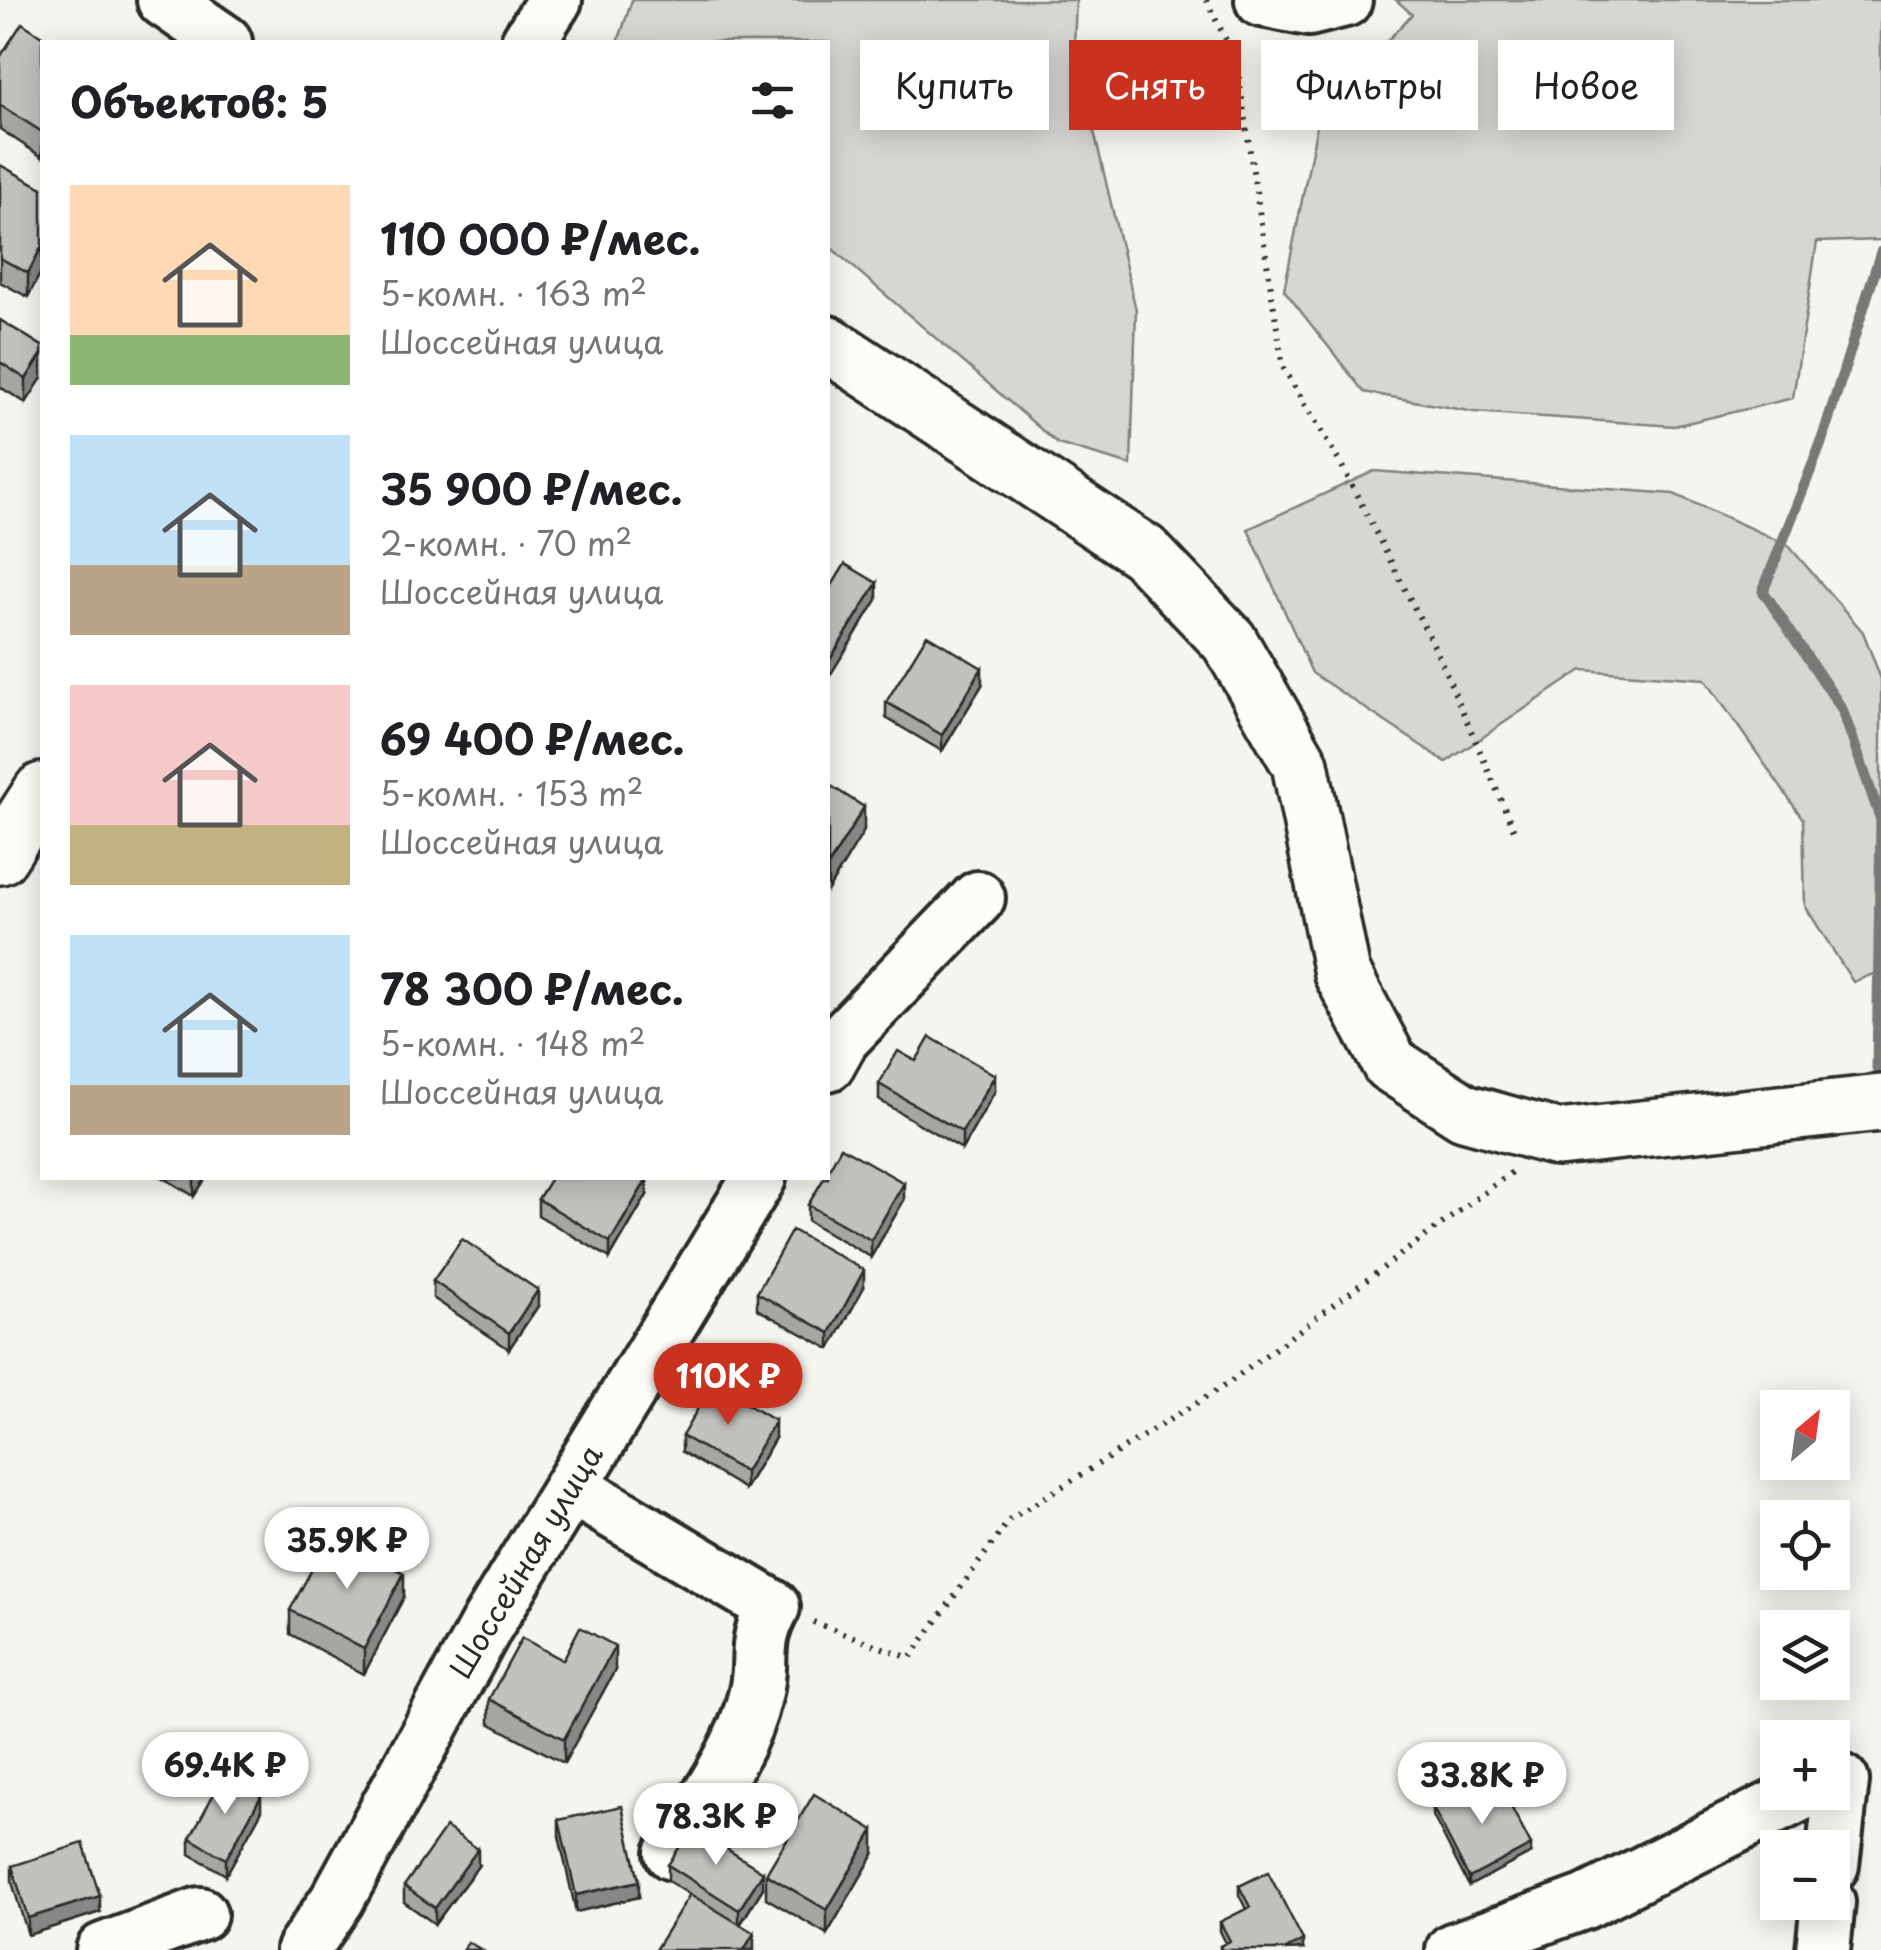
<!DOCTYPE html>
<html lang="ru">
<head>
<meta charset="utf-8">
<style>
  body { margin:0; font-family:"Playpen Sans",sans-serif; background:#f6f6f6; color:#202124; height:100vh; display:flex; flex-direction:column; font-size:38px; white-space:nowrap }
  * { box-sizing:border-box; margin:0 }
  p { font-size:32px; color:#757577 }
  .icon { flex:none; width:55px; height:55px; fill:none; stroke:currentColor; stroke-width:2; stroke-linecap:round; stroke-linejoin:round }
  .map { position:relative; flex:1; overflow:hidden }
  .details { position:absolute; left:40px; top:40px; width:790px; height:1140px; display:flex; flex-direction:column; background:#fff; border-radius:0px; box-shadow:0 5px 25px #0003 }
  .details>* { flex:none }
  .banner { position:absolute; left:860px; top:40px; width:870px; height:90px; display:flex; gap:20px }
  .needle { width:65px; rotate:29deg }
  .fabs { position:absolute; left:1760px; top:1390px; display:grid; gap:20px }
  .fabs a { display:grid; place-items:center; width:90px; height:90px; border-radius:0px; background:#fff; box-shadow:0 5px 25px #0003; font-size:50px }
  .price { position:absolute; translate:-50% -85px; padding:0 22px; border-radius:35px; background:#fff; color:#222; font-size:32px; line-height:65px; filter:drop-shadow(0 2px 5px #0008) }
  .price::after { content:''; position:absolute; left:50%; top:60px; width:30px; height:22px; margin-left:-15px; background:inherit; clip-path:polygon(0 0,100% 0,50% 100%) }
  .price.on { background:#c8321e; color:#fff }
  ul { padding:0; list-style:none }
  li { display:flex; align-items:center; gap:30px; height:250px; padding:0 30px }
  li span { display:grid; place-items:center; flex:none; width:280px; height:200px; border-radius:0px; color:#555 }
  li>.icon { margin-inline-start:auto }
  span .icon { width:120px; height:120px; fill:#fffc; stroke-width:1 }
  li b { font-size:42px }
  h2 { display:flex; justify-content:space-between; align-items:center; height:120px; padding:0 30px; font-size:42px }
  .pill { padding:0 35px; border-radius:0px; background:#fff; box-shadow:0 5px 25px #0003; font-size:35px; line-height:90px }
  .pill.on { background:#c8321e; color:#fff }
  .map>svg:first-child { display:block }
  .green { fill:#d7d6d2; stroke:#81807e; stroke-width:2.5 }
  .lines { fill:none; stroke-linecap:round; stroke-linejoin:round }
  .stream { stroke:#797877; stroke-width:11 }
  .minor-casing { stroke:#2b2b2b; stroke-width:60 }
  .major-casing { stroke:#2b2b2b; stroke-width:62 }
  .path { stroke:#2b2b2b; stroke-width:6; stroke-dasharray:2.5 8; stroke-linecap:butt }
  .minor { stroke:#fdfcf7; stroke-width:52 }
  .major { stroke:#fdfcf7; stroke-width:55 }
  .wall { fill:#a7a6a3; stroke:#2b2b2b; stroke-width:2.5 }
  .shaded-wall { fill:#888785; stroke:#2b2b2b; stroke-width:2.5 }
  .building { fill:#c2c1be; stroke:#2b2b2b; stroke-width:2.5 }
  .labels { text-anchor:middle; stroke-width:10; stroke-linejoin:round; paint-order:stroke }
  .street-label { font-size:30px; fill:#2b2b2b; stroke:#fdfcf7 }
</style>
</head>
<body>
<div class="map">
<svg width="1881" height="1950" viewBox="0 0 1881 1950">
  <rect width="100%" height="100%" fill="#f5f4ef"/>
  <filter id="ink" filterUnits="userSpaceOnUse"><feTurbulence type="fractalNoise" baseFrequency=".01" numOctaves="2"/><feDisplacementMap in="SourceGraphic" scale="20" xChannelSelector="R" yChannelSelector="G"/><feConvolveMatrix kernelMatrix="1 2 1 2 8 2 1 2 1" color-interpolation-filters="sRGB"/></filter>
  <g filter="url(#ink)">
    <g class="green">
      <path d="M 632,0 L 1076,0 L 1074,46 L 1136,310 L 1131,465 L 1058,444 L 828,245 L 828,42 L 618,42 Z"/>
      <path d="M 1396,0 L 1881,0 L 1881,240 L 1817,242 L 1793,398 L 1674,426 L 1474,412 L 1364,392 L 1284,290 L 1319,115 L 1412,14 Z"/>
      <path d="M 1374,471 L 1674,494 L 1788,545 L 1863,632 L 1881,679 L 1881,971 L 1853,982 L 1805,906 L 1803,819 L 1705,679 L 1582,670 L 1446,762 L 1312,673 L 1248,529 Z"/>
    </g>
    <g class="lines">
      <path class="stream" d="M 1877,1068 L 1881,820 L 1842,709 L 1763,591 L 1820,446 L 1881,252"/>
      <g class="minor-casing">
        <g id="minor">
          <path d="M 164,0 L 225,42"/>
          <path d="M 1262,0 L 1309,9 L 1345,0"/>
          <path d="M 528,42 L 555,0"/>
          <path d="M 828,1064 L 842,1039 L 978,898"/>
          <path d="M 571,1487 L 773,1607 C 751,1648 765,1658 755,1696 C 742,1753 702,1804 672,1853"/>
          <path d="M 1832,1783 L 1842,1781 L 1832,1865"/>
          <path d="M 103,1950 L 200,1914"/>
          <path d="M 303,1950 L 337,1900 L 486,1626 L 759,1178"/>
          <path d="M 1453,1950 L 1585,1902 L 1805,1792"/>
          <path d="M 1823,1950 L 1828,1902"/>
        </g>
      </g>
      <g class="major-casing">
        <g id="major">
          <path d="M 828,344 L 1144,552 L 1229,641 L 1300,764 L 1342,973 L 1390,1064 L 1464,1112 L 1558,1138 L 1881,1103"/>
          <path d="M 0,856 L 42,791"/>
        </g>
      </g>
      <g class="path">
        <path d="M 1206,0 L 1236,60 L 1283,367 L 1342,466 L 1437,652 L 1514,830"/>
        <path d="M 813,1622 L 910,1658 L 1010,1519 L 1230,1382 L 1513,1171"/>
      </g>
      <use href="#minor" class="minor"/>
      <use href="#major" class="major"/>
    </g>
    <g class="wall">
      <path d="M 42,42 L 42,157 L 0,129 L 0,57 Z"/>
      <path d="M 0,165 L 42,188 L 28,297 L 0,282 Z"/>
      <path d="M 0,320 L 42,346 L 26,403 L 0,387 Z"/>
      <path d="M 982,685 L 942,751 L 886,718 L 886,702 Z"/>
      <path d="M 916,1061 L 995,1091 L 962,1149 L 879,1100 L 879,1084 Z"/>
      <path d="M 164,1178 L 206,1178 L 194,1196 Z"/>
      <path d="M 647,1195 L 610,1258 L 538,1215 L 538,1199 Z"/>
      <path d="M 904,1200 L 871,1257 L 808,1221 L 808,1205 Z"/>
      <path d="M 433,1281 L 538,1306 L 509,1349 L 433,1298 Z"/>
      <path d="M 864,1287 L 830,1349 L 757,1309 L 757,1293 Z"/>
      <path d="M 682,1436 L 775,1438 L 745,1489 L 682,1452 Z"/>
      <path d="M 404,1597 L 364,1674 L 290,1634 L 290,1610 Z"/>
      <path d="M 563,1660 L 615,1670 L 564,1763 L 489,1723 L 489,1699 Z"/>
      <path d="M 1433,1808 L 1531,1853 L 1469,1886 L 1433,1816 Z"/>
      <path d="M 261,1812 L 226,1875 L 190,1854 L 190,1838 Z"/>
      <path d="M 559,1820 L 639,1897 L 576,1912 L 559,1836 Z"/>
      <path d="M 874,1854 L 827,1934 L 766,1898 L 766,1874 Z"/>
      <path d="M 668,1865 L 763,1888 L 740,1925 L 754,1950 L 689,1894 L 668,1881 Z"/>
      <path d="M 12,1866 L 100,1912 L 28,1935 L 12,1882 Z"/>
      <path d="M 478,1866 L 435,1924 L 404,1902 L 404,1886 Z"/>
      <path d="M 1239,1886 L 1303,1949 L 1220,1950 L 1220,1946 L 1226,1943 L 1220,1931 L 1220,1922 L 1246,1909 L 1239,1895 Z"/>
    </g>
    <g class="shaded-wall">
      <path d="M 42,246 L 42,270 L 28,297 L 28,273 Z"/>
      <path d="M 42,354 L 42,378 L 26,403 L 26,379 Z"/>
      <path d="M 877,583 L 877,600 L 829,677 L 829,661 Z"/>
      <path d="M 982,668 L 982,685 L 942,751 L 942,735 Z"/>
      <path d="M 864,807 L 864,831 L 828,890 L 828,866 Z"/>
      <path d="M 995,1075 L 995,1091 L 962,1149 L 962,1132 Z"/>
      <path d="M 196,1178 L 206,1178 L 194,1196 L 194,1180 Z"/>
      <path d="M 647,1179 L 647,1195 L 610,1258 L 610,1242 Z"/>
      <path d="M 904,1183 L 904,1200 L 871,1257 L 871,1240 Z"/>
      <path d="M 864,1270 L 864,1287 L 830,1349 L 830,1333 Z"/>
      <path d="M 538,1290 L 538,1306 L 509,1349 L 509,1333 Z"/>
      <path d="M 775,1421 L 775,1438 L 745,1489 L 745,1472 Z"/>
      <path d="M 404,1573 L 404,1597 L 364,1674 L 364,1649 Z"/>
      <path d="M 615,1646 L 615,1670 L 564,1763 L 564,1739 Z"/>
      <path d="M 261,1796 L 261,1812 L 226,1875 L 226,1859 Z"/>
      <path d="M 874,1830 L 874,1854 L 827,1934 L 827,1910 Z"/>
      <path d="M 1531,1845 L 1531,1853 L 1469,1886 L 1469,1878 Z"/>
      <path d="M 478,1849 L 478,1866 L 435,1924 L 435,1908 Z"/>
      <path d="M 763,1872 L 763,1888 L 739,1926 L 739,1910 Z"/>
      <path d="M 639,1881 L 639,1897 L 576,1912 L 576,1895 Z"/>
      <path d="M 100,1896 L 100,1912 L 28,1935 L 28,1918 Z"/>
      <path d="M 754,1933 L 754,1950 L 744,1950 Z"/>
      <path d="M 1303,1940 L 1303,1949 L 1284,1950 Z"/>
    </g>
    <g class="building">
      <path d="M 22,23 L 51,42 L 42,42 L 42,132 L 0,105 L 0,57 Z"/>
      <path d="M 0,165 L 42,188 L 42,246 L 28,273 L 0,258 Z"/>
      <path d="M 0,320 L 42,346 L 42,354 L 26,379 L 0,362 Z"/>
      <path d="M 845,564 L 877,583 L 829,661 L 828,592 Z"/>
      <path d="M 927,635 L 982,668 L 942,735 L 886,702 Z"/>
      <path d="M 828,784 L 864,807 L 828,866 Z"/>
      <path d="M 930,1037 L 995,1075 L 962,1132 L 879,1084 L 898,1051 L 916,1061 Z"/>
      <path d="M 841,1147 L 904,1183 L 871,1240 L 808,1205 L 824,1178 L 828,1178 L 828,1171 Z"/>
      <path d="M 551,1178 L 645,1178 L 647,1179 L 610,1242 L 538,1199 Z"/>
      <path d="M 792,1230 L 864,1270 L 830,1333 L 757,1293 Z"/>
      <path d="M 462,1239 L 538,1290 L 509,1333 L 433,1281 Z"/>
      <path d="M 712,1384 L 775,1421 L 745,1472 L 682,1436 Z"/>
      <path d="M 331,1534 L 404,1573 L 364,1649 L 290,1610 Z"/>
      <path d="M 580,1627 L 615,1646 L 564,1739 L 489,1699 L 522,1638 L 563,1660 Z"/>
      <path d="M 224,1775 L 261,1796 L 226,1859 L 190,1838 Z"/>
      <path d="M 1495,1776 L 1531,1845 L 1469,1878 L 1433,1808 Z"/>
      <path d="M 814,1794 L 874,1830 L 827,1910 L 766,1874 Z"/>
      <path d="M 622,1806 L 639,1881 L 576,1895 L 559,1820 Z"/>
      <path d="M 446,1827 L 478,1849 L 435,1908 L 404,1886 Z"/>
      <path d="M 692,1827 L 763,1872 L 739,1910 L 668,1865 Z"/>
      <path d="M 83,1843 L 100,1896 L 28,1918 L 12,1866 Z"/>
      <path d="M 1268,1872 L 1303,1940 L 1284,1950 L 1222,1950 L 1220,1946 L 1230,1941 L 1220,1922 L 1250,1907 L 1239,1886 Z"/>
      <path d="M 690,1894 L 754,1933 L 744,1950 L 655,1950 Z"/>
      <path d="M 468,1942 L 482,1950 L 463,1950 Z"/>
    </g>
  </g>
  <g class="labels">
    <g class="street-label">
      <text transform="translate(527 1562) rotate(-59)" y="10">Шоссейная улица</text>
    </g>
  </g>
</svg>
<div class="fabs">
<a><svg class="needle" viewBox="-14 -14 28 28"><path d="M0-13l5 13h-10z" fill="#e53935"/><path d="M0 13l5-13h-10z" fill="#757577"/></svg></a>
<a><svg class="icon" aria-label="locate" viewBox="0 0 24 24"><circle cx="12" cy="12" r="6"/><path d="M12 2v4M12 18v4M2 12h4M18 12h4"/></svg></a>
<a><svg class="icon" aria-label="layers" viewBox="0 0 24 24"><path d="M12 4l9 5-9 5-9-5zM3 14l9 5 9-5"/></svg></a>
<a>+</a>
<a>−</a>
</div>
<b class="price on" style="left:728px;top:1428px">110K ₽</b>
<b class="price" style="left:347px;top:1592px">35.9K ₽</b>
<b class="price" style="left:225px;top:1817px">69.4K ₽</b>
<b class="price" style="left:1482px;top:1827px">33.8K ₽</b>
<b class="price" style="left:716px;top:1868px">78.3K ₽</b>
<div class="banner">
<a class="pill">Купить</a>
<a class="pill on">Снять</a>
<a class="pill">Фильтры</a>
<a class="pill">Новое</a>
</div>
<section class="details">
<h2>Объектов: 5<svg class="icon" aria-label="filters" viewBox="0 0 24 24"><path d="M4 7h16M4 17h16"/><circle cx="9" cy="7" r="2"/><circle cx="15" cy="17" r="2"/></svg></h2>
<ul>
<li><span style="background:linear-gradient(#ffd9b3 75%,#8fb573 0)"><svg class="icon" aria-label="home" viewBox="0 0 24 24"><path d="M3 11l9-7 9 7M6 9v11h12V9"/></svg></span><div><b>110 000 ₽/мес.</b><p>5-комн. · 163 m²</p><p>Шоссейная улица</p></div></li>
<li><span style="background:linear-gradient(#bfe0f5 65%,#b9a48a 0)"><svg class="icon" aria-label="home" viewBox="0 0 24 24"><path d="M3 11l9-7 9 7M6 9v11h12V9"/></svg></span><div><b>35 900 ₽/мес.</b><p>2-комн. · 70 m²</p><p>Шоссейная улица</p></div></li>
<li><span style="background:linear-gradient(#f6c9c9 70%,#c2b280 0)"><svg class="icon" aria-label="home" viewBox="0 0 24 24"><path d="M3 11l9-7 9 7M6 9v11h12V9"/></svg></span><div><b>69 400 ₽/мес.</b><p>5-комн. · 153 m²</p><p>Шоссейная улица</p></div></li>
<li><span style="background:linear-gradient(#bfe0f5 75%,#b9a48a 0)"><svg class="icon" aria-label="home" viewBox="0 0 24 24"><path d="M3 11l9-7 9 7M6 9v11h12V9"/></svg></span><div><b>78 300 ₽/мес.</b><p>5-комн. · 148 m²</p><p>Шоссейная улица</p></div></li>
</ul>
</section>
</div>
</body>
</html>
